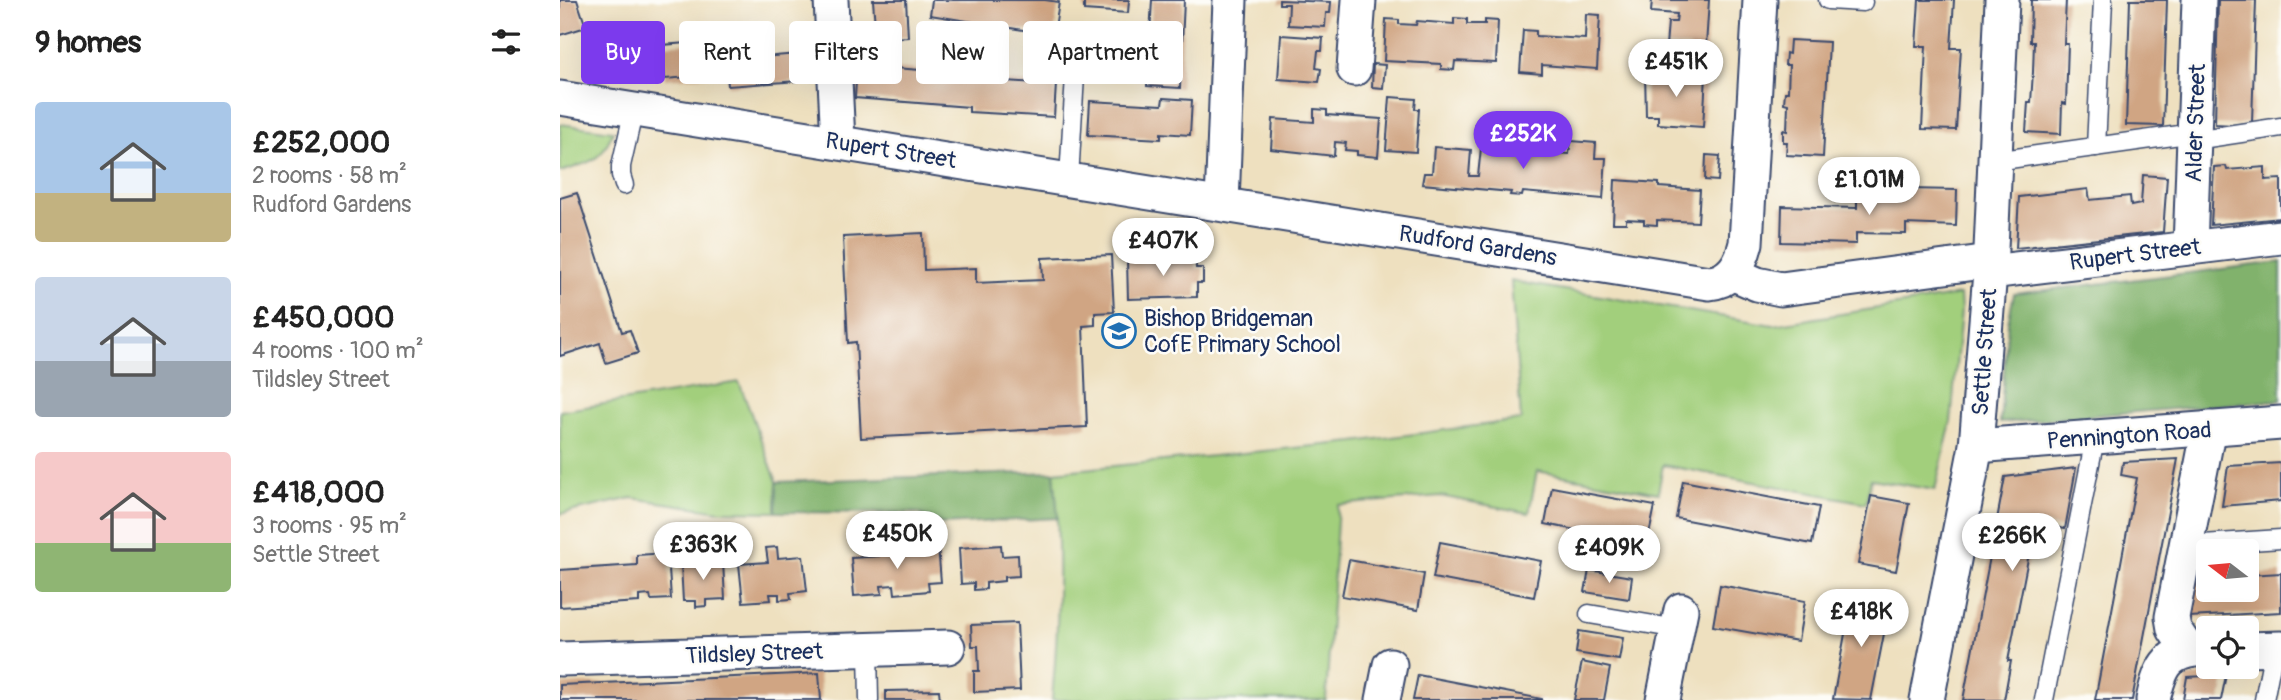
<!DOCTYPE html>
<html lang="en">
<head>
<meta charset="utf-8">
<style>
  body { margin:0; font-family:Pangolin,sans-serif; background:#f2f2f2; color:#222; height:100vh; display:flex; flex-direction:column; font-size:26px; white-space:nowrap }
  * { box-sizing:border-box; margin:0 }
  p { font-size:23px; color:#767676 }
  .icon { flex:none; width:38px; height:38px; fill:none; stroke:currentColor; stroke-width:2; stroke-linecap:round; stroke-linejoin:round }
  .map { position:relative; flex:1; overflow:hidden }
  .sheet { display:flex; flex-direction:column; background:#fff; width:560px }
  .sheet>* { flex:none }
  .banner { position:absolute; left:21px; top:21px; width:665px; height:63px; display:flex; gap:14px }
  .needle { width:46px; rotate:286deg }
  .tools { position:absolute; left:1636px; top:539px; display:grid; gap:14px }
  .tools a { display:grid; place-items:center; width:63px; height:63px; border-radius:7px; background:#fff; box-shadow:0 7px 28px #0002; font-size:35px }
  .price { position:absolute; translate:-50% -60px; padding:0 16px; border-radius:24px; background:#fff; color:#222; font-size:23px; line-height:46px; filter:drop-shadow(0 2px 4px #0008) }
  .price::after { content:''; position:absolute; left:50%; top:42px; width:21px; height:16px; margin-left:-10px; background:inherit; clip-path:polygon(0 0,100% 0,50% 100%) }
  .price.selected { background:#7c3aed; color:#fff }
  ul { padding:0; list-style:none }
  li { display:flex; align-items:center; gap:21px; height:175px; padding:0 35px }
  li span { display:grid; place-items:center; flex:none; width:196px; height:140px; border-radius:7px; color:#555 }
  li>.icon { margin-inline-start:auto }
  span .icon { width:84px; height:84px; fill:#fffc; stroke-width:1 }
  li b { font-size:30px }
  h2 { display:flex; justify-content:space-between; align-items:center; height:84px; padding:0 35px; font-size:30px }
  .tag { padding:0 24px; border-radius:7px; background:#fff; box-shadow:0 7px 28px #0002; font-size:24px; line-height:63px }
  .tag.selected { background:#7c3aed; color:#fff }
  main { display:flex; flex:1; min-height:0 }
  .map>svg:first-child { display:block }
  .green { fill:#a2cf7c; stroke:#5e7f6d; stroke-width:2 }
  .forest { fill:#81b26c; stroke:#4e7065; stroke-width:2 }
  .building { fill:#d0a583 }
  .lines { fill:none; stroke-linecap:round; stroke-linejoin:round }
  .service-casing { stroke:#3b4a6d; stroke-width:21 }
  .minor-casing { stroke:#3b4a6d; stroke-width:37 }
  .service { stroke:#fff; stroke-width:18 }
  .minor { stroke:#fff; stroke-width:33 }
  .labels { text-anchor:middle; stroke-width:5; stroke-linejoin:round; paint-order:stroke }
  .street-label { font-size:23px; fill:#1b2f5e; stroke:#fdfcf7 }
  .poi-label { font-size:23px; fill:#1b2f5e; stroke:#fdfcf7; text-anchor:start }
</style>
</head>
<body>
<main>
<section class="sheet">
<h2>9 homes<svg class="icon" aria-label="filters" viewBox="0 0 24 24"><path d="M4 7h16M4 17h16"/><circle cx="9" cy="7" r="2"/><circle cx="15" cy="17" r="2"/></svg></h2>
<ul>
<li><span style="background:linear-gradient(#a9c7e8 65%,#c2b280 0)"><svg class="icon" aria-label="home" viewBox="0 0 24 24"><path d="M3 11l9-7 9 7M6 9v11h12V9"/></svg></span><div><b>£252,000</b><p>2 rooms · 58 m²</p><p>Rudford Gardens</p></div></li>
<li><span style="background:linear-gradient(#c9d6e8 60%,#9aa5b1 0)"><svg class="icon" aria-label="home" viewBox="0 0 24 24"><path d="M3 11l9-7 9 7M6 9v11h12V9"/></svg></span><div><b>£450,000</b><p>4 rooms · 100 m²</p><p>Tildsley Street</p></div></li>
<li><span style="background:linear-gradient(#f6c9c9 65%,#8fb573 0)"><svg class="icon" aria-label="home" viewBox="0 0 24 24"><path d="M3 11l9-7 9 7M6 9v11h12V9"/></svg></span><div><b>£418,000</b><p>3 rooms · 95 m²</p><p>Settle Street</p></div></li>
</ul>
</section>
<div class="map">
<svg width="1721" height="700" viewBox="0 0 1721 700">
  <rect width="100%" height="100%" fill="#fdfcf7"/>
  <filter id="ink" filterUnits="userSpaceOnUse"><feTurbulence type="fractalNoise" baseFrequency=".0143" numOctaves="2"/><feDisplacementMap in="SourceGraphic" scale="14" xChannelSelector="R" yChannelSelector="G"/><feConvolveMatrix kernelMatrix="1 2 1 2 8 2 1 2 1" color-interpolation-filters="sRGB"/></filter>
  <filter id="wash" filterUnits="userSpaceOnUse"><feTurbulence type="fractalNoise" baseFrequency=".00686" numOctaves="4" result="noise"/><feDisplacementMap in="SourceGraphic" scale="28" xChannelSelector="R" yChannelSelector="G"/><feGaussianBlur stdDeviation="1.57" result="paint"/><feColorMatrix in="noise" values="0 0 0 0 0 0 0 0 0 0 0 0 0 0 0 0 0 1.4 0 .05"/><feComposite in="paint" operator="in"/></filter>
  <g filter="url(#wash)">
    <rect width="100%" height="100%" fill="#eee0bf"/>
    <g class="green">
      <path d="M 0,124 L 53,131 C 41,163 30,162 0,172 Z"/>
      <path d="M 951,281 L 1213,325 L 1400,295 L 1401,311 L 1391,422 L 1375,490 L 1311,479 L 1306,503 L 1103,465 L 1098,493 L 977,471 L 969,513 L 880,496 L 778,505 L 766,700 L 492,700 C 499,624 501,548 494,472 L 794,442 L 961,420 Z"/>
      <path d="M 179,382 L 217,482 L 216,512 L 159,511 L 72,498 L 0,514 L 0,411 Z"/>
    </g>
    <g class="forest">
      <path d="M 1721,262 L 1721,400 L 1440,423 L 1448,322 L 1454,294 Z"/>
      <path d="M 494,472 L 498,518 L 382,524 L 357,513 L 216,512 L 217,482 Z"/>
    </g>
    <g id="blocks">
      <g class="building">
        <path d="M 0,0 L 17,0 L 26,27 L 0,35 Z"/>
        <path d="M 313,0 L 346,0 L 348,37 L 316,39 Z"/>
        <path d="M 372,0 L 485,0 L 499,2 L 494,35 L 370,15 Z"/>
        <path d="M 524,0 L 569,0 L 568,13 L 524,10 Z"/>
        <path d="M 592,0 L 624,0 L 620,88 L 587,86 Z"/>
        <path d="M 719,0 L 771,2 L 770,13 L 766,13 L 765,27 L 728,25 L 729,4 L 719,4 Z"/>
        <path d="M 1092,0 L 1149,0 L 1145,61 L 1129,60 L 1130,47 L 1106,46 L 1108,22 L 1116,22 L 1117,14 L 1091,12 Z"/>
        <path d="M 1359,0 L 1394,0 L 1391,48 L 1401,48 L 1396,130 L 1362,129 L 1366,46 L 1356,46 Z"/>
        <path d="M 1471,0 L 1506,0 L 1504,44 L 1508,44 L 1506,104 L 1502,103 L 1501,134 L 1466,132 L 1468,102 L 1471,102 L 1473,72 L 1474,42 L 1470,42 Z"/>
        <path d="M 1570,0 L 1607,0 L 1603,126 L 1566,125 Z"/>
        <path d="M 1658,0 L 1696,0 L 1692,122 L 1673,125 L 1655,124 Z"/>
        <path d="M 1026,14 L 1040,15 L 1037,69 L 982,65 L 982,74 L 960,72 L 963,30 L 976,31 L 976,36 L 1025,39 Z"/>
        <path d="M 894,18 L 907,19 L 907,24 L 925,24 L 925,20 L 938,21 L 936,63 L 895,61 L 894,70 L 881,69 L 881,64 L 824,61 L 826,19 L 839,20 L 839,24 L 856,25 L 857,21 L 894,24 Z"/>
        <path d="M 721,35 L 763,38 L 762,51 L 758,51 L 757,60 L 756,68 L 761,69 L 759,82 L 718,79 Z"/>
        <path d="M 80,38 L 82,71 L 41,74 L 39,40 Z"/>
        <path d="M 165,40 L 166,60 L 250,53 L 252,80 L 168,86 L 167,74 L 105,79 L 102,45 Z"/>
        <path d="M 1230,40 L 1269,42 L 1263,157 L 1226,155 L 1227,142 L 1223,142 L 1223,130 L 1227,131 L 1228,104 L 1224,103 L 1225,92 L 1228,92 L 1229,65 L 1225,65 L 1226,53 L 1229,54 Z"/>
        <path d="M 813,64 L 825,65 L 823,88 L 812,87 Z"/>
        <path d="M 297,65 L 411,74 L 411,79 L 496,84 L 494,117 L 409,112 L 409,107 L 295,98 Z"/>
        <path d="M 1085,72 L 1146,76 L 1143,127 L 1098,124 L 1098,116 L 1086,116 Z"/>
        <path d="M 830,97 L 856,99 L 855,109 L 859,109 L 856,152 L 826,150 Z"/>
        <path d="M 603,98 L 632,100 L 630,135 L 601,133 L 601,139 L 528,135 L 530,101 L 602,105 Z"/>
        <path d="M 754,109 L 767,110 L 767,115 L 821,119 L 818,157 L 797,155 L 797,151 L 785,150 L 786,143 L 775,142 L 774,156 L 711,149 L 713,119 L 754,122 Z"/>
        <path d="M 1011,141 L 1036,143 L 1035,158 L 1046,158 L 1043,199 L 963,192 L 962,196 L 950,195 L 951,192 L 862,184 L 864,173 L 872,173 L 874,147 L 911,150 L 909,176 L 918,176 L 921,148 L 1009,154 Z"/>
        <path d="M 1146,155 L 1160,156 L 1158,181 L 1145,180 Z"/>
        <path d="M 1666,166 L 1667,170 L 1705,167 L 1705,180 L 1721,179 L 1721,218 L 1651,225 L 1654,167 Z"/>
        <path d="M 1583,175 L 1607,177 L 1603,232 L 1456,248 L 1459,197 L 1528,189 L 1530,200 L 1570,196 L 1571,206 L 1581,204 Z"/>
        <path d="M 1055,180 L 1099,183 L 1099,187 L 1140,190 L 1138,222 L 1097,220 L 1097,225 L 1084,224 L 1084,220 L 1066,219 L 1066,223 L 1053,223 Z"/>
        <path d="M 1347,189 L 1397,190 L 1396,226 L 1346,224 L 1346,234 L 1296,233 L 1296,244 L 1221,242 L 1222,206 L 1297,208 L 1297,198 L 1347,199 Z"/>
        <path d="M 17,193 L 62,332 L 70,330 L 78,353 L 46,363 L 40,343 L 0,356 L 0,198 Z"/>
        <path d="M 363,233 L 364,270 L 416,268 L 416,283 L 483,280 L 482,258 L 551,255 L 554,312 L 535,313 L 535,325 L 523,326 L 527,427 L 301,438 L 296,342 L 288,343 L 283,237 Z"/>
        <path d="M 635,256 L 636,268 L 643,268 L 643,283 L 637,283 L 637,297 L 568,299 L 567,259 Z"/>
        <path d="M 1618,459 L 1572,700 L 1535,700 L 1577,478 L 1561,475 L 1563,462 Z"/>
        <path d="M 1721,463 L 1721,501 L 1662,506 L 1668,466 Z"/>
        <path d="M 1516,468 L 1505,529 L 1475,523 L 1448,661 L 1451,661 L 1444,700 L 1403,700 L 1445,477 Z"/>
        <path d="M 1123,481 L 1259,507 L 1252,544 L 1116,518 Z"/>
        <path d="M 992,487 L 1095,506 L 1087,544 L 985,524 Z"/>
        <path d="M 1311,496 L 1349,503 L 1336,571 L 1298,564 Z"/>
        <path d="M 880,542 L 981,561 L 974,597 L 873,578 Z"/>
        <path d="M 441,545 L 442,556 L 458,555 L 459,576 L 444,577 L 444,581 L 426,583 L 426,589 L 414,590 L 414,583 L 401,584 L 399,548 Z"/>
        <path d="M 378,546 L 381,582 L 368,583 L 369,591 L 335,594 L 334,585 L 321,586 L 322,594 L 294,596 L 291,558 L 319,556 L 319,551 Z"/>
        <path d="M 217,547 L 218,558 L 243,556 L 247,591 L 230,593 L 231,599 L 219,600 L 219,594 L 210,594 L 211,600 L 183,602 L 179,564 L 208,562 L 206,548 Z"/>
        <path d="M 108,553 L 111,599 L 91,600 L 90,595 L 79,596 L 79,602 L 0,607 L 0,570 L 77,565 L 77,555 Z"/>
        <path d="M 789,560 L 864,574 L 858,610 L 782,596 Z"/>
        <path d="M 163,562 L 165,599 L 146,600 L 146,606 L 136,607 L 136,601 L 123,601 L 121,564 Z"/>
        <path d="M 1029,570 L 1072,577 L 1069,599 L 1025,592 Z"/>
        <path d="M 1721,573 L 1721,612 L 1629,617 L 1636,578 L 1648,577 L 1648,590 L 1687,590 L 1687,575 Z"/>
        <path d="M 1160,585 L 1245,601 L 1238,641 L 1153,626 Z"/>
        <path d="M 1292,596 L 1330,603 L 1311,700 L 1273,699 Z"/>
        <path d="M 457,623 L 460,690 L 414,692 L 414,671 L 419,671 L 418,646 L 412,646 L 411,625 Z"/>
        <path d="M 1019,631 L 1063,638 L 1059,660 L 1016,653 Z"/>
        <path d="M 1022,662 L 1050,668 L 1044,700 L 1014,700 Z"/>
        <path d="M 259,673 L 261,700 L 0,700 L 0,685 Z"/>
        <path d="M 858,675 L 982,699 L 982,700 L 853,700 Z"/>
        <path d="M 1666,675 L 1661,700 L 1623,700 L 1627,677 Z"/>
        <path d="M 379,690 L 380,700 L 326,700 L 326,691 Z"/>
      </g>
    </g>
  </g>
  <g filter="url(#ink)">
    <use href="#blocks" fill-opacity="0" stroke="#3b4a6d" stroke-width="2"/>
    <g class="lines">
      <g class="service-casing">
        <g id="service">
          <path d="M 1268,0 L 1303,2"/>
          <path d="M 1634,140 L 1721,127"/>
          <path d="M 1536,147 L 1543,0"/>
          <path d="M 1435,161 L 1634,133"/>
          <path d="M 509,179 L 517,41 L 563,44"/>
          <path d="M 64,185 L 61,175 L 61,166 L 74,109"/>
          <path d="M 1627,545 L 1721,539"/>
          <path d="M 1029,614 L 1118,629"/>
          <path d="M 308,649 L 309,700"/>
          <path d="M 1484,700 L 1535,438"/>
          <path d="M 1704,700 L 1714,649"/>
        </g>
      </g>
      <g class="minor-casing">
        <g id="minor">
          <path d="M 271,0 L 278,141"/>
          <path d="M 794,69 L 799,0"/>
          <path d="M 0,98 L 1087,273 L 1149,283 C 1171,281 1181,264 1186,243 L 1200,0"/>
          <path d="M 662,203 L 670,0"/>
          <path d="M 1630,247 L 1639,0"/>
          <path d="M 1430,272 L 1721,237"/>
          <path d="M 1172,273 L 1197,284 L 1221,289 L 1430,261"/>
          <path d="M 1416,446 L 1721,423"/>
          <path d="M 1687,649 L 1721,648"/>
          <path d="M 1628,650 L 1614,629 L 1612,617 L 1649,428"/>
          <path d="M 0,659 L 388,647"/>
          <path d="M 823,700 L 830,665"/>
          <path d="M 1103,700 L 1121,610"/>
          <path d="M 1367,700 L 1416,446 L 1430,272 L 1442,0"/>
          <path d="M 1593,700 C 1601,663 1609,650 1648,649"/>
        </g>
      </g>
      <use href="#service" class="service"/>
      <use href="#minor" class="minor"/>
    </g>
  </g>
  <defs>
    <g id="school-ring" transform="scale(1.75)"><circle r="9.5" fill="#fdfcf7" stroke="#1f6fb2" stroke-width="1.5"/><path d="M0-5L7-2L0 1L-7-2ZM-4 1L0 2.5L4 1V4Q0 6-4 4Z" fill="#1f6fb2"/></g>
  </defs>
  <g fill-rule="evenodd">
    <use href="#school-ring" x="559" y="331"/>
  </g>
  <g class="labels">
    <g class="street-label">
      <text transform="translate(1635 123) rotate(-88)" y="8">Alder Street</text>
      <text transform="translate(331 150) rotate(9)" y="8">Rupert Street</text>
      <text transform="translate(918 245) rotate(9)" y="8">Rudford Gardens</text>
      <text transform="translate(1575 254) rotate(-7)" y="8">Rupert Street</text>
      <text transform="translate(1424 352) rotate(-86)" y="8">Settle Street</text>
      <text transform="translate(1569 435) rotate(-4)" y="8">Pennington Road</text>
      <text transform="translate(194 653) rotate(-2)" y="8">Tildsley Street</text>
    </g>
    <g class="poi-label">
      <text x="584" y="326">Bishop Bridgeman<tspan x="584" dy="26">CofE Primary School</tspan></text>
    </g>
  </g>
</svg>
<div class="tools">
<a><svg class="needle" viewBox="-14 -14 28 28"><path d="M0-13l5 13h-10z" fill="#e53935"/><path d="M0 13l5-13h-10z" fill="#767676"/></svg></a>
<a><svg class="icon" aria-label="locate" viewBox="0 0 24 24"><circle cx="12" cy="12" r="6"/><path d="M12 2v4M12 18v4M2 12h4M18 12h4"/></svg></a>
</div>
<b class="price" style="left:1116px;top:99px">£451K</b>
<b class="price selected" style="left:963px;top:171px">£252K</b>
<b class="price" style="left:1309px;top:217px">£1.01M</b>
<b class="price" style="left:603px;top:278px">£407K</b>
<b class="price" style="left:337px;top:571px">£450K</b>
<b class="price" style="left:1452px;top:573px">£266K</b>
<b class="price" style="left:143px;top:582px">£363K</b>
<b class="price" style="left:1049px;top:585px">£409K</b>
<b class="price" style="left:1301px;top:649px">£418K</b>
<div class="banner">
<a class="tag selected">Buy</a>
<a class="tag">Rent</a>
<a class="tag">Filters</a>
<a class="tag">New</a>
<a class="tag">Apartment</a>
</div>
</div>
</main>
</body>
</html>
